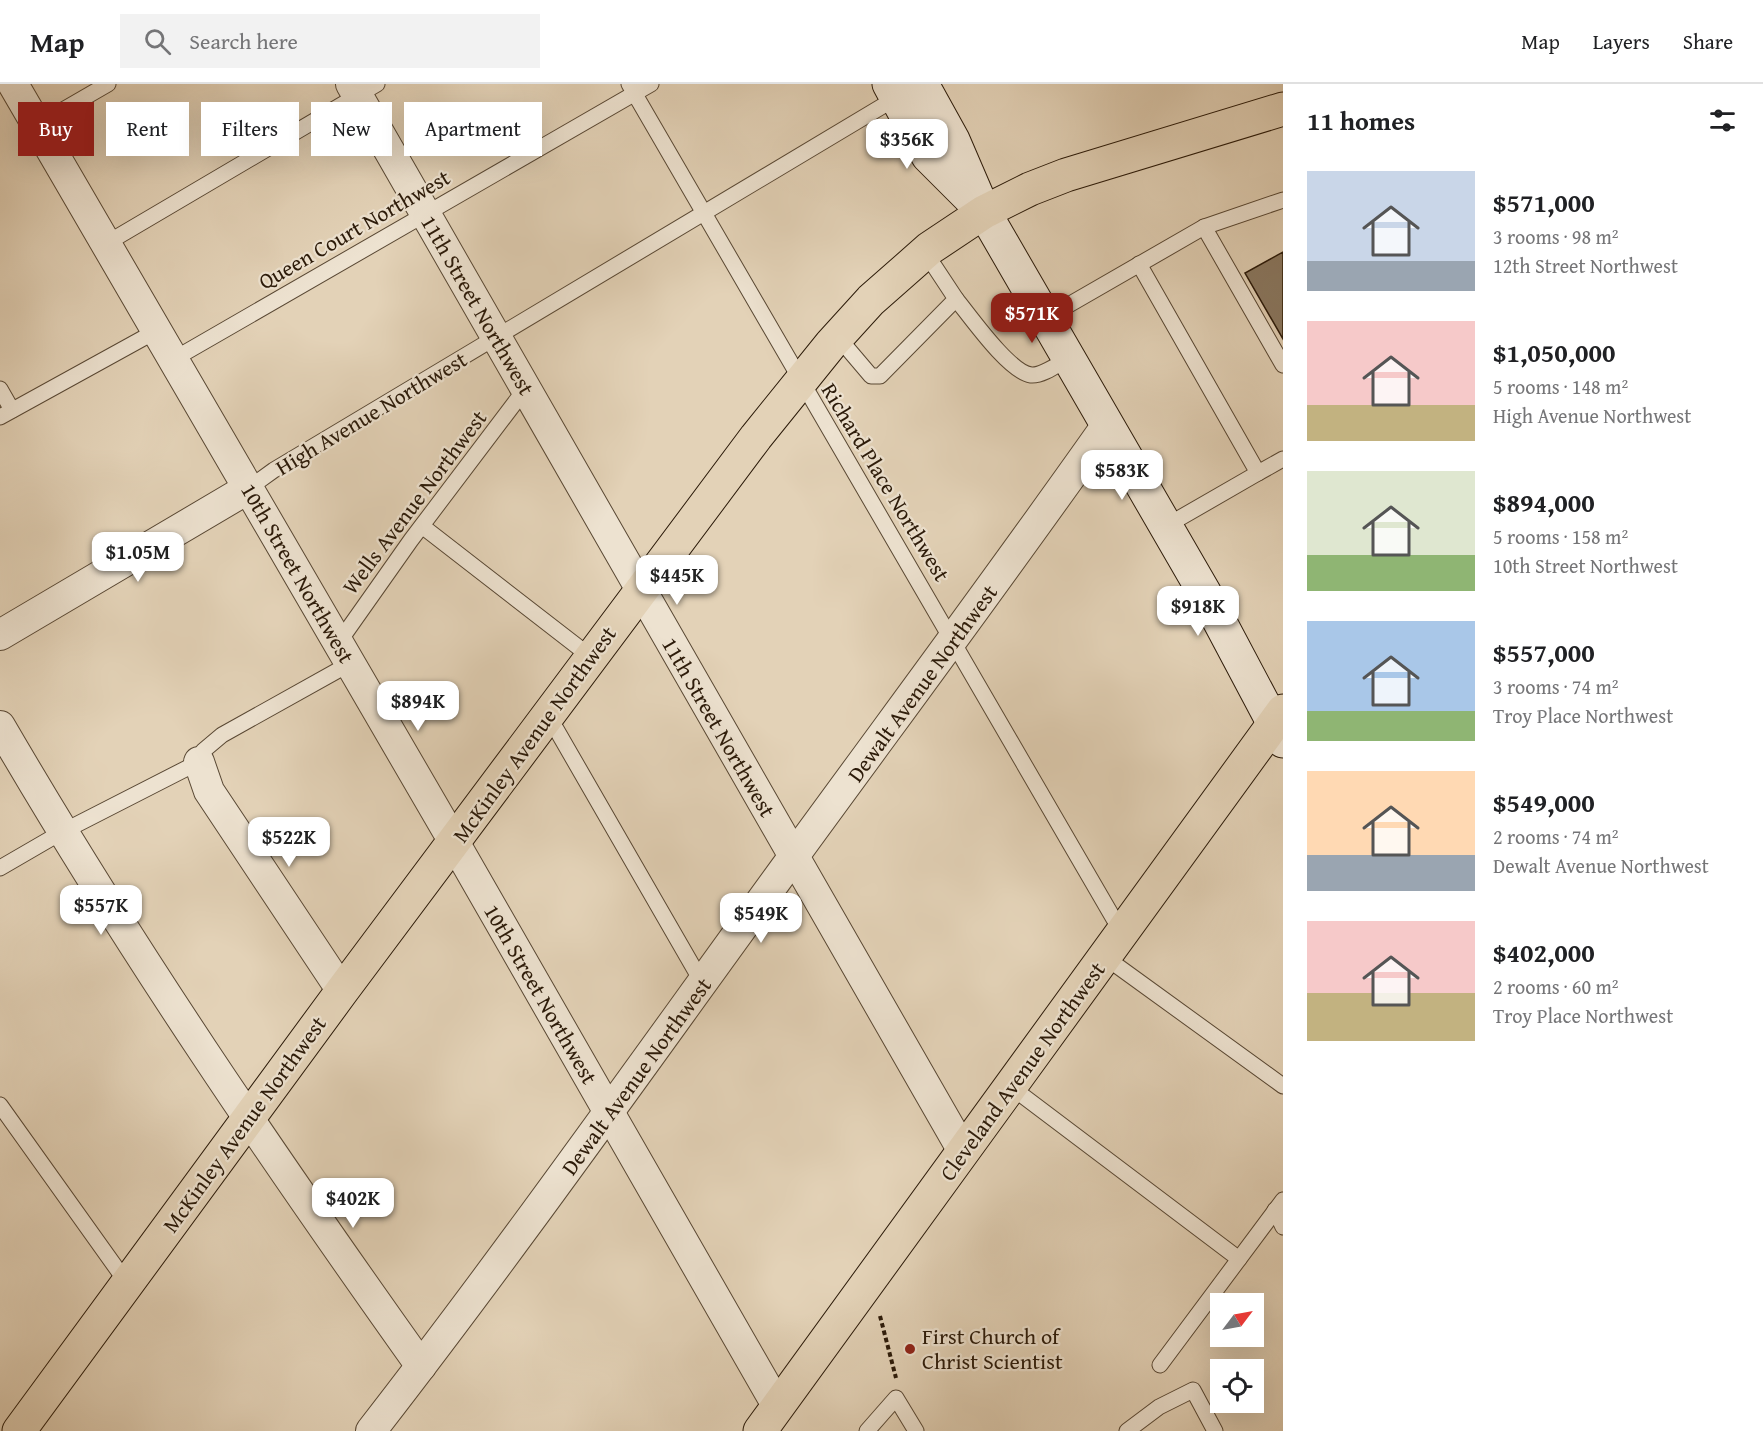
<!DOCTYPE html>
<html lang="en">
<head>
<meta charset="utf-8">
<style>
  body { margin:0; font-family:"Gentium Book Plus",serif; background:#f2f2f2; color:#202124; height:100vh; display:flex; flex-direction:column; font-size:22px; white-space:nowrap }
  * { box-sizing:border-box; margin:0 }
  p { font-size:20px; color:#757577 }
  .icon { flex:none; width:33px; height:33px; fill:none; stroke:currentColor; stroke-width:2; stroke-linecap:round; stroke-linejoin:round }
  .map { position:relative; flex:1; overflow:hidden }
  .panel { display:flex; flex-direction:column; background:#fff; width:480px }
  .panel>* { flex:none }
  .top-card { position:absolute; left:18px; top:18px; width:570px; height:54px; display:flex; gap:12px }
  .needle { width:39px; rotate:58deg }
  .fabs { position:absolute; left:1210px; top:1209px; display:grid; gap:12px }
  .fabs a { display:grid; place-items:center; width:54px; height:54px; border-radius:0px; background:#fff; box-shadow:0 6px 24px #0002; font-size:30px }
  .price { position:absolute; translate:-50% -51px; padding:0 14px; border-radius:12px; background:#fff; color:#222; font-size:20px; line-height:39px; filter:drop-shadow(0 2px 3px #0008) }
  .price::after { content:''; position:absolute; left:50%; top:36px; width:18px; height:14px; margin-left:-9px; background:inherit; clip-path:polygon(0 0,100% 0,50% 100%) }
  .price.current { background:#8f2418; color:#fff }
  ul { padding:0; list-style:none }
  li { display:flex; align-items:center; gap:18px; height:150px; padding:0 24px }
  li span { display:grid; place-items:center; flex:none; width:168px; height:120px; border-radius:0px; color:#555 }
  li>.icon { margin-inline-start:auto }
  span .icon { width:72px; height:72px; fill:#fffc; stroke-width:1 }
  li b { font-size:26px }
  h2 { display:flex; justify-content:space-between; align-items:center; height:72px; padding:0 24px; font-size:26px }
  .tag { padding:0 21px; border-radius:0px; background:#fff; box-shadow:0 6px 24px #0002; font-size:21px; line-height:54px }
  .tag.current { background:#8f2418; color:#fff }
  header { display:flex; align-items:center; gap:36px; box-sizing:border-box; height:84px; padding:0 30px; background:#fff; border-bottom:2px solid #e0e0e0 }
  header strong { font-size:28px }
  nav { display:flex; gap:33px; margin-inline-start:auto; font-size:21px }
  .search { width:420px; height:54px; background:#f2f2f2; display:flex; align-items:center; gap:15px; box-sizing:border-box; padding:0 21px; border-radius:0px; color:#757577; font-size:22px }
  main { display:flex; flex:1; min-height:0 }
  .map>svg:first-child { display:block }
  .building { fill:#8b7a63; stroke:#2b1a09; stroke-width:1.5; filter:url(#shadow) }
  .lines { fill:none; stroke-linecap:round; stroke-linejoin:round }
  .service-casing { stroke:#594834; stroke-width:17 }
  .minor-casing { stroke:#594834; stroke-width:32 }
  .secondary-casing { stroke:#2b1a09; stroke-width:35 }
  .primary-casing { stroke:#2b1a09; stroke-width:35 }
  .path { stroke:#2b1a09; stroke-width:4; stroke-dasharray:4.5 3; stroke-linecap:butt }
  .service { stroke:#ede2d0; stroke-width:15 }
  .minor { stroke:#ede2d0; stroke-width:30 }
  .secondary { stroke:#ede2d0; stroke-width:33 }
  .primary { stroke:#e3d2b7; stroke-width:33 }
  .poi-dot { fill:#8f2418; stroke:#ede2d0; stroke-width:2 }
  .labels { text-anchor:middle; stroke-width:4.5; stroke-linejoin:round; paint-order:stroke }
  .street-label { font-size:22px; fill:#2b1a09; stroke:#ede2d0 }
  .poi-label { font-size:22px; fill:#2b1a09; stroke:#ede2d0; text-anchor:start }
</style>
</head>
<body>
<header>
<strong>Map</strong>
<div class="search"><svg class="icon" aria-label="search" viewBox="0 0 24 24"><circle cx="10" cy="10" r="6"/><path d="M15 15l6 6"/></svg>Search here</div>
<nav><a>Map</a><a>Layers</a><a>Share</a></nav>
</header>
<main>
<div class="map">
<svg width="1283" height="1347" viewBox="0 0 1283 1347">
  <defs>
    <filter id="shadow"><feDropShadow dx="5.5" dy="5.5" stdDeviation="0" flood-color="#0004"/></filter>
  </defs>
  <rect width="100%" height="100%" fill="#e3d2b7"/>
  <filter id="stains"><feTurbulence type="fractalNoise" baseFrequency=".00333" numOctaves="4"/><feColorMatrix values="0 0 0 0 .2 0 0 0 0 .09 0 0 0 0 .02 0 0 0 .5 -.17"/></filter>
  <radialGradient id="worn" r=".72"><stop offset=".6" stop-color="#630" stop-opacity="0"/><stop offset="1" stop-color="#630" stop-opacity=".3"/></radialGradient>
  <path class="building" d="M 1283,168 L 1283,255 L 1245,189 Z"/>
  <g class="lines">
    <g class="service-casing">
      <g id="service">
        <path d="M 629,0 L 1122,849"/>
        <path d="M 37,41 L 108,0"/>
        <path d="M 1204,143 L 1283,281"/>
        <path d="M 107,159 L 377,0"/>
        <path d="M 1139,180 L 1258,389 L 1166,442"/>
        <path d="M 956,215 C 970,232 1009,288 1031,291 C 1043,292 1058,280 1069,274"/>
        <path d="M 1046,234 L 1204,143 L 1283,116"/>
        <path d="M 837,252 L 871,292 L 880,292 L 956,215 L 925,168"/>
        <path d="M 174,275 L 651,0"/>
        <path d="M 0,305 L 12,326"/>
        <path d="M 0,333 L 158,246"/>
        <path d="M 1258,389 L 1283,375"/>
        <path d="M 249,404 L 274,386 L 896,14"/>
        <path d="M 422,442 L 591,573"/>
        <path d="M 339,558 L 411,456 L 526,304"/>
        <path d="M 548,631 L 703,900"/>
        <path d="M 0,784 L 62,748 L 199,678 L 203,667 L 222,651 L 351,579"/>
        <path d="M 1105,873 L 1283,1002"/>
        <path d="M 1010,1002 L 1239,1175"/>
        <path d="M 0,1021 L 127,1199"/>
        <path d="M 1275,1126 L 1283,1143"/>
        <path d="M 1160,1281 L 1283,1116"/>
        <path d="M 867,1347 L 896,1314 L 916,1347"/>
        <path d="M 1127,1347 L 1159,1323 L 1193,1306 L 1215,1347"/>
      </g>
    </g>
    <g class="minor-casing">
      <g id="minor">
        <path d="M 13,0 L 454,758 L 778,1323"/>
        <path d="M 351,0 L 963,1067"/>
        <path d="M 0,551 L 249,404"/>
        <path d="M 0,642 C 128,862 273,1074 421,1282"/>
        <path d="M 199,678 L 209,707 L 342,907"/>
        <path d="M 371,1347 C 517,1159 654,964 794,772 C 899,628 1005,486 1107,341"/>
      </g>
    </g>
    <g class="secondary-casing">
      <g id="secondary">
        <path d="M 889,0 L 928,72 L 972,116"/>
        <path d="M 922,0 L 953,56 L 984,128 L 1204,508 L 1283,657"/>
      </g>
    </g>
    <g class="primary-casing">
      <g id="primary">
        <path d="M 19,1347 L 342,907 L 756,353 L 831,260 L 871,216 L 930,164 L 984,128 L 1030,105 L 1066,91 L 1283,25"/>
        <path d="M 760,1347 L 1283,627"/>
      </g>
    </g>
    <path class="path" d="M 880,1232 L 896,1294"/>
    <use href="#service" class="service"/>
    <use href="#minor" class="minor"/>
    <use href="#secondary" class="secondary"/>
    <use href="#primary" class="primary"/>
  </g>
  <circle class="poi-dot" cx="910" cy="1265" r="6"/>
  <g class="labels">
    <g class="street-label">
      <text transform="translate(354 145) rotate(-30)" y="8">Queen Court Northwest</text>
      <text transform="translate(478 221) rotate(60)" y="8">11th Street Northwest</text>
      <text transform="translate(371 329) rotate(-31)" y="8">High Avenue Northwest</text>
      <text transform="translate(886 398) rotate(59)" y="8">Richard Place Northwest</text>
      <text transform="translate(414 418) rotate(-53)" y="8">Wells Avenue Northwest</text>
      <text transform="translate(298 489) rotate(60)" y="8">10th Street Northwest</text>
      <text transform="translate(922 599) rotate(-54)" y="8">Dewalt Avenue Northwest</text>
      <text transform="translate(719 643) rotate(60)" y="8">11th Street Northwest</text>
      <text transform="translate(534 650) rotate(-54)" y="8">McKinley Avenue Northwest</text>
      <text transform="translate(541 910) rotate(60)" y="8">10th Street Northwest</text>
      <text transform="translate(1022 987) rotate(-54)" y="8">Cleveland Avenue Northwest</text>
      <text transform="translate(636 992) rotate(-54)" y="8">Dewalt Avenue Northwest</text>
      <text transform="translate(244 1040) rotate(-54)" y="8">McKinley Avenue Northwest</text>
    </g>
    <g class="poi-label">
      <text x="922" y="1260">First Church of<tspan x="922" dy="25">Christ Scientist</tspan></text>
    </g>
  </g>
  <rect width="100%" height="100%" filter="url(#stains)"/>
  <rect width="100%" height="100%" fill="url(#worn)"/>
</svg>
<div class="fabs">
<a><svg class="needle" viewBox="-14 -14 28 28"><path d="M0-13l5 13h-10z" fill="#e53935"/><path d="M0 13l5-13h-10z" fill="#757577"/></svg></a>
<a><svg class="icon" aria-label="locate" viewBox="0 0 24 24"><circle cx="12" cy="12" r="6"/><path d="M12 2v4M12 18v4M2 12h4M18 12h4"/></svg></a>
</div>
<b class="price" style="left:907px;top:86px">$356K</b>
<b class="price current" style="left:1032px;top:260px">$571K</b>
<b class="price" style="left:1122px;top:417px">$583K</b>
<b class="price" style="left:138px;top:499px">$1.05M</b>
<b class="price" style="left:677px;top:522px">$445K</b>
<b class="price" style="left:1198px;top:553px">$918K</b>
<b class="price" style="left:418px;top:648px">$894K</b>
<b class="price" style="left:289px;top:784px">$522K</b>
<b class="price" style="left:101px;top:852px">$557K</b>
<b class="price" style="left:761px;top:860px">$549K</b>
<b class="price" style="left:353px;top:1145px">$402K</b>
<div class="top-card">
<a class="tag current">Buy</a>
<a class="tag">Rent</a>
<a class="tag">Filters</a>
<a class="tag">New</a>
<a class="tag">Apartment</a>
</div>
</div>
<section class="panel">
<h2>11 homes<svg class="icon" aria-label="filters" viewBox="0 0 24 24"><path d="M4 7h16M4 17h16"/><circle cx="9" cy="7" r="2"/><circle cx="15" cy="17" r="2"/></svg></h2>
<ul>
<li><span style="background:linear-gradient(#c9d6e8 75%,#9aa5b1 0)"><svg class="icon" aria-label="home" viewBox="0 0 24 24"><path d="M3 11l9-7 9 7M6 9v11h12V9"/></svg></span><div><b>$571,000</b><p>3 rooms · 98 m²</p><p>12th Street Northwest</p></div></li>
<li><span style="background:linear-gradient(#f6c9c9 70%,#c2b280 0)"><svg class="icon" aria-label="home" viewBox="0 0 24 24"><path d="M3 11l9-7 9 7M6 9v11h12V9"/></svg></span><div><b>$1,050,000</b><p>5 rooms · 148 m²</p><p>High Avenue Northwest</p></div></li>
<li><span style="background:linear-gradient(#dfe7d0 70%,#8fb573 0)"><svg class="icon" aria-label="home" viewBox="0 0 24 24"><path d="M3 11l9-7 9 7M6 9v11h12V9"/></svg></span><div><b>$894,000</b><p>5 rooms · 158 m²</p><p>10th Street Northwest</p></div></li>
<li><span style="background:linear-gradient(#a9c7e8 75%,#8fb573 0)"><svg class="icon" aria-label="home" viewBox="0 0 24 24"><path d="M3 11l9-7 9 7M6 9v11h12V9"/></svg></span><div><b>$557,000</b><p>3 rooms · 74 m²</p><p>Troy Place Northwest</p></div></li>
<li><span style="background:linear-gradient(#ffd9b3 70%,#9aa5b1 0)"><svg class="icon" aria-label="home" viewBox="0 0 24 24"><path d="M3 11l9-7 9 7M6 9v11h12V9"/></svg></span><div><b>$549,000</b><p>2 rooms · 74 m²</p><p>Dewalt Avenue Northwest</p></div></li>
<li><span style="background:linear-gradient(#f6c9c9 60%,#c2b280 0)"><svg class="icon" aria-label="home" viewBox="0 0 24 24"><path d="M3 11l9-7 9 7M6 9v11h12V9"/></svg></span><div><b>$402,000</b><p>2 rooms · 60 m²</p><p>Troy Place Northwest</p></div></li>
</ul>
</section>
</main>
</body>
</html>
